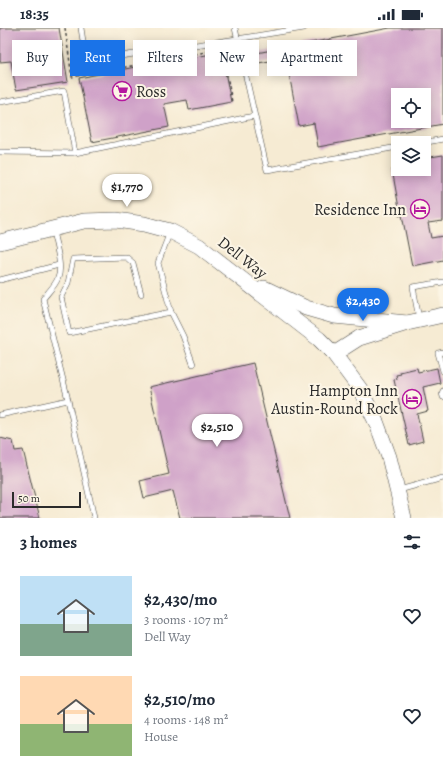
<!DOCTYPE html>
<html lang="en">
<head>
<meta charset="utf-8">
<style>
  body { margin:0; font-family:Alegreya,serif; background:#f6f6f7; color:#1f2937; height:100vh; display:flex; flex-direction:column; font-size:15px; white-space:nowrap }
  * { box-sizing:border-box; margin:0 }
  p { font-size:13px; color:#747a83 }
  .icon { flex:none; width:22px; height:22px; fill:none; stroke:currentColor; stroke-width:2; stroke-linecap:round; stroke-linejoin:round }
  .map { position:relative; height:490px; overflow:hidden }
  .panel { display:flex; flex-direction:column; background:#fff; flex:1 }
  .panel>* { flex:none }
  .banner { position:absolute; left:12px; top:12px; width:419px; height:36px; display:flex; gap:8px }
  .buttons { position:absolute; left:391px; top:60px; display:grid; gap:8px }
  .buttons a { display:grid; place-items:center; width:40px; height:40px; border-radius:0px; background:#fff; box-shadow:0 2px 10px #0003; font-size:20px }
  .scale { position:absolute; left:12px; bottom:10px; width:69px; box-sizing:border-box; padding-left:4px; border:2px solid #2b2b2b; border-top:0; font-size:11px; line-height:14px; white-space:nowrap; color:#2b2b2b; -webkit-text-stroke:3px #fcf5e5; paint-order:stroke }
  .price { position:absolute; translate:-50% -34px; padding:0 9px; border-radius:14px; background:#fff; color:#222; font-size:13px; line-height:26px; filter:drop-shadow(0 1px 2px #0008) }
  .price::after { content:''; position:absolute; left:50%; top:24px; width:12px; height:9px; margin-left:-6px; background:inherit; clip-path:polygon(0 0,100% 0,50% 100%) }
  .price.selected { background:#1a73e8; color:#fff }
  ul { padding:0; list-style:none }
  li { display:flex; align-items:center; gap:12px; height:100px; padding:0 20px }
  li span { display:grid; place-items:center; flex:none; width:112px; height:80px; border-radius:0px; color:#555 }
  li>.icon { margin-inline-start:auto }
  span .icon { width:48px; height:48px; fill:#fffc; stroke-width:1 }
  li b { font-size:17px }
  h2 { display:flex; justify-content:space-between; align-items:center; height:48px; padding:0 20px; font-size:17px }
  .tag { padding:0 14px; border-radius:0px; background:#fff; box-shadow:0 2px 10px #0003; font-size:14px; line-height:36px }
  .tag.selected { background:#1a73e8; color:#fff }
  .status { display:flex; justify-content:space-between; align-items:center; height:28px; padding:0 20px; background:#fff; direction:ltr }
  .status svg { height:11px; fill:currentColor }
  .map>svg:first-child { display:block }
  .building { fill:#cfa1c8; fill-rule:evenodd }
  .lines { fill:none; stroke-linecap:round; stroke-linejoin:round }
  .lane-casing { stroke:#494844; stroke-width:6 }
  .secondary-casing { stroke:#494844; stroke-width:16 }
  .path { stroke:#494844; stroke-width:1.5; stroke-dasharray:3 3; stroke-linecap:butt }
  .lane { stroke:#fff; stroke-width:5 }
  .secondary { stroke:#fff; stroke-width:15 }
  .labels { text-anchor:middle; stroke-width:4; stroke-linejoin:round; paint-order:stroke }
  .poi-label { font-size:16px; fill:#2b2b2b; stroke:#fcf5e5; text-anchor:end }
  .street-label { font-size:16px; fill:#2b2b2b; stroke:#fcf5e5 }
</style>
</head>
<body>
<div class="status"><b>18:35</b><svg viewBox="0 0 49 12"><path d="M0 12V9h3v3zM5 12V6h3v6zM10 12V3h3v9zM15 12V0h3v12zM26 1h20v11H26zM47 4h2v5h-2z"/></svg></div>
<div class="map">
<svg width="443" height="490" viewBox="0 0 443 490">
  <rect width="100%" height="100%" fill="#fcf5e5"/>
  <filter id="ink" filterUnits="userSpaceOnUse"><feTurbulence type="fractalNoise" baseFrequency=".025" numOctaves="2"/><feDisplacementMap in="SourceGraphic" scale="8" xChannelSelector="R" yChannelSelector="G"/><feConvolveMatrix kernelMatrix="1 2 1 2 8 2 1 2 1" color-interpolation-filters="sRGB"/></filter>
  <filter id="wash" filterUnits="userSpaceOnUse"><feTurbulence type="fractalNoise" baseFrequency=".012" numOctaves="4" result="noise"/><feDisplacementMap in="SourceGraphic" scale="16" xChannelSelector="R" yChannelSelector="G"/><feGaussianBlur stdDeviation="0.9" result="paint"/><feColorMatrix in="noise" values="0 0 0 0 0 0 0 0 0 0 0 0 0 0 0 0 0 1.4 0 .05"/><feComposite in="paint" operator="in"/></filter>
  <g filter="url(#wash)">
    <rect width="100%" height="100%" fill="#f6ebd3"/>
    <g id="blocks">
      <g class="building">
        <path d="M 0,0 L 59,0 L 68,54 L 16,62 L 11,33 L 0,34 Z"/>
        <path d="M 390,0 L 443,0 L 443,96 L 318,119 L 314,95 L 299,98 L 286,30 L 253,36 L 251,26 ZM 398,67 L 424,67 L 424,93 L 398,93 Z"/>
        <path d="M 221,24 L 231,74 L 189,82 L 187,72 L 164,76 L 169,99 L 92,114 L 79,50 L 156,35 L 156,37 Z"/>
        <path d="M 443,127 L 443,193 L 428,195 L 431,210 L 443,208 L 443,232 L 412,238 L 402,187 L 399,188 L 397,180 L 399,180 L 392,141 L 424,141 L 424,130 Z"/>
        <path d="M 253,335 L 290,490 L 180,490 L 173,463 L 144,470 L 140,453 L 169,446 L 149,359 Z"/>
        <path d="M 417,340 L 418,344 L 437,340 L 440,355 L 423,359 L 428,383 L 417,386 L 423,413 L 409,417 L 394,352 L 397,351 L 396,347 L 401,346 L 400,344 Z"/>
        <path d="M 0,410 L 13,413 L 15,423 L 23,422 L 40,490 L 0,490 Z"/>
      </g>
    </g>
  </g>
  <g filter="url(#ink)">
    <use href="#blocks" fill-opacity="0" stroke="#494844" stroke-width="1"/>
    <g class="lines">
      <g class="lane-casing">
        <g id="lane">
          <path d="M 81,0 L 86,33 L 237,11 L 304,0"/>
          <path d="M 235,0 L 267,142 L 398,119"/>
          <path d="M 0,74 L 64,63 L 75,125"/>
          <path d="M 422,115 L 443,111"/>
          <path d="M 0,124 L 75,125 L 254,88"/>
          <path d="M 53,203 C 55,215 63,238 58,250 C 55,258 48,264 43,271 L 68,372 L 94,490"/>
          <path d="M 0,252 L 59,237"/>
          <path d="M 141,266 L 133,235 L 126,229 L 73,231 L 68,255 L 61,269 L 69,305 L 171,284 L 158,235 L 170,204"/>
          <path d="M 171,284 L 183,308 L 193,336"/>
          <path d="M 419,291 L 413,259 L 443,254"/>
          <path d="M 443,324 L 438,325 L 443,343"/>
          <path d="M 443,363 L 442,365 L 443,369"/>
          <path d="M 0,387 L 68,372"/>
          <path d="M 399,462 L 443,450"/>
        </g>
      </g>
      <g class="secondary-casing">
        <g id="secondary">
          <path d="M 0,214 L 84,193 L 116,192 L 144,196 L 170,203 L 199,218 L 319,311 L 334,326 L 360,361 L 377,396 L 389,429 L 404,490"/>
          <path d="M 264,260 L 306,280 L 334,288 L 407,295"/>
          <path d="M 334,326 L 359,310 L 407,295 L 443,287"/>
        </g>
      </g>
      <path class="path" d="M 65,0 L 72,49 L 222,21 L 232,74"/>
      <use href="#lane" class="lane"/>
      <use href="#secondary" class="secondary"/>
    </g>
  </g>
  <defs>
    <g id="supermarket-ring" transform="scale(1)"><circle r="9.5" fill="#fcf5e5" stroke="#b5179e" stroke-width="1.5"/><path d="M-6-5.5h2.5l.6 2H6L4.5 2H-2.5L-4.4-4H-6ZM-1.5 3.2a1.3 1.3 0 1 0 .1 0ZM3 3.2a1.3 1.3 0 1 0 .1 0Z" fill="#b5179e"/></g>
    <g id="hotel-ring" transform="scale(1)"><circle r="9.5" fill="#fcf5e5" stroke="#b5179e" stroke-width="1.5"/><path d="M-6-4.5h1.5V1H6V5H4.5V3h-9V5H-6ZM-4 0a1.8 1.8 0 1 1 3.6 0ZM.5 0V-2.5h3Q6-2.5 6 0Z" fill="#b5179e"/></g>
  </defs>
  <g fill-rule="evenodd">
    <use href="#supermarket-ring" x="122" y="63"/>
    <use href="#hotel-ring" x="420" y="181"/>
    <use href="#hotel-ring" x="412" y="371"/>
  </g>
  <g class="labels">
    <g class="poi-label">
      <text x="136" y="69" text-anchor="start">Ross</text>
      <text x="406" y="187">Residence Inn</text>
      <text x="398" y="368">Hampton Inn<tspan x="398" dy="18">Austin-Round Rock</tspan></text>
    </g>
    <g class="street-label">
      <text transform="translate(243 229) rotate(38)" y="6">Dell Way</text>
    </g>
  </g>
</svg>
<div class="buttons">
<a><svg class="icon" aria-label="locate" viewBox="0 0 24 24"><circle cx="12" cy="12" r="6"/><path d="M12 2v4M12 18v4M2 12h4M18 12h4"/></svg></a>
<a><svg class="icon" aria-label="layers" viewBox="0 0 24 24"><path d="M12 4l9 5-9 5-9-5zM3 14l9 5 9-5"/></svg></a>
</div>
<div class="scale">50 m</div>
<b class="price" style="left:127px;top:180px">$1,770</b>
<b class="price selected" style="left:363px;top:294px">$2,430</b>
<b class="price" style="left:217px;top:420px">$2,510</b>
<div class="banner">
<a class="tag">Buy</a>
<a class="tag selected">Rent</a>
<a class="tag">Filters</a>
<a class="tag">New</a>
<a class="tag">Apartment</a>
</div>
</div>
<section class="panel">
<h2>3 homes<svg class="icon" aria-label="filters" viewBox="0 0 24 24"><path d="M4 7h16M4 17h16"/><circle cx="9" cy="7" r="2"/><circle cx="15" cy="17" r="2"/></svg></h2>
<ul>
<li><span style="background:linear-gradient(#bfe0f5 60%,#7fa58c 0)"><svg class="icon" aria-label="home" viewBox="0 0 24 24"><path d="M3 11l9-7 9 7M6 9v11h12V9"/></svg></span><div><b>$2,430/mo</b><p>3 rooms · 107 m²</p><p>Dell Way</p></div><svg class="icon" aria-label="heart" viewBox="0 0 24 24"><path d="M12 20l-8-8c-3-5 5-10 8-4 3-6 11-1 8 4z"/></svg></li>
<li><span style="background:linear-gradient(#ffd9b3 60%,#8fb573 0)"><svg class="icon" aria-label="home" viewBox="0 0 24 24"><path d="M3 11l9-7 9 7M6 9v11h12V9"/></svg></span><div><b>$2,510/mo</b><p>4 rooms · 148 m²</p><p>House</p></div><svg class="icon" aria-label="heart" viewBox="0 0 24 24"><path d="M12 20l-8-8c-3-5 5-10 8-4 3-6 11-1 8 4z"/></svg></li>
</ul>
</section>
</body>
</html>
